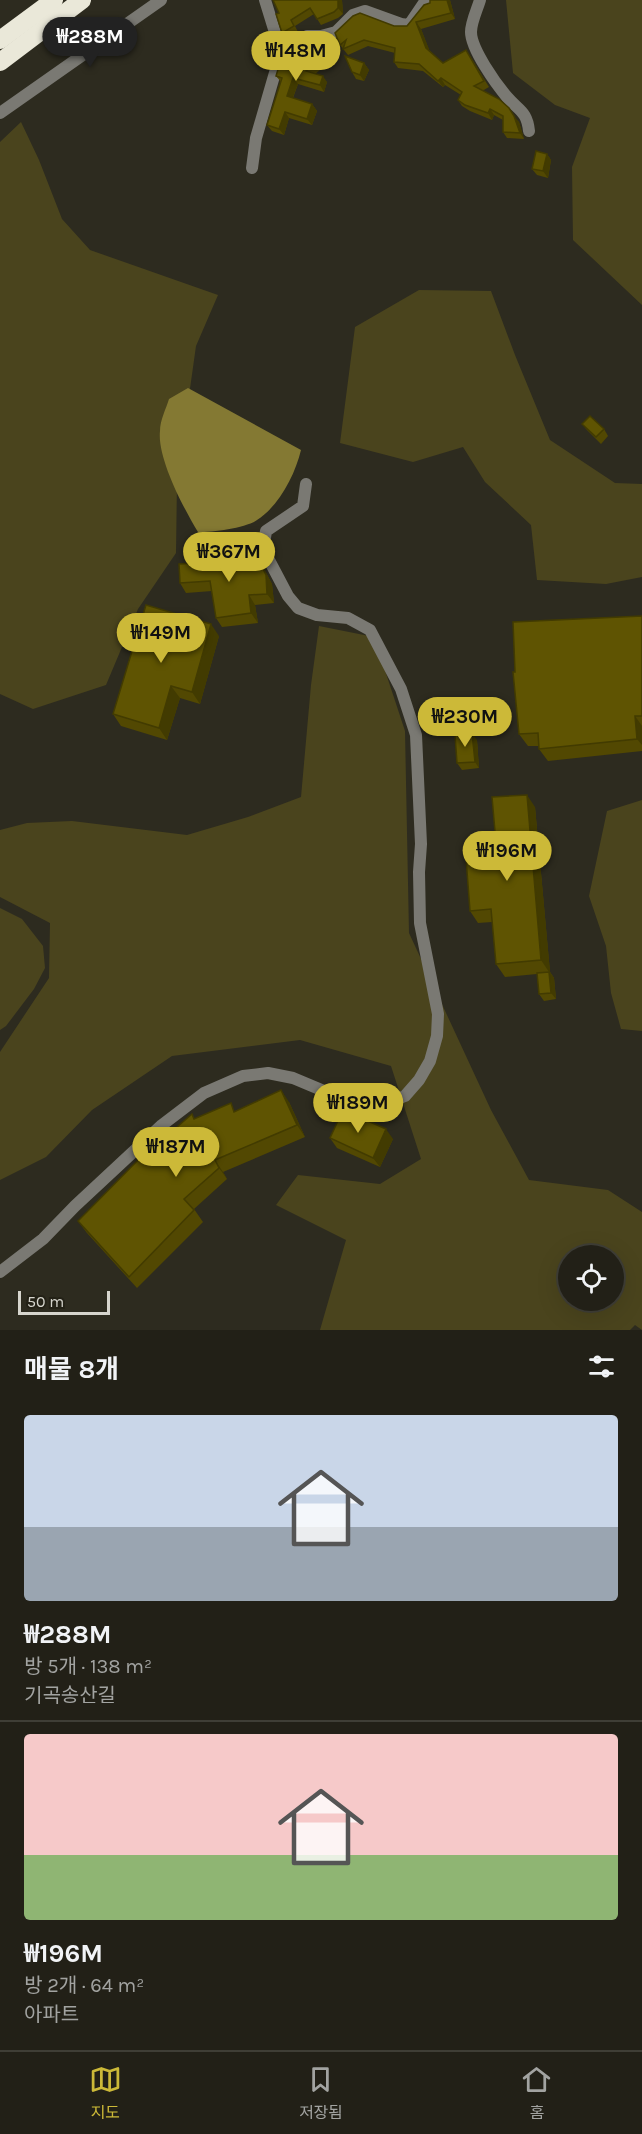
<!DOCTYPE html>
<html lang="ko">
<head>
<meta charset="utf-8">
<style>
  body { margin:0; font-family:Karla,"Noto Sans KR",sans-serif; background:#2e2d24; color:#f1f3f6; height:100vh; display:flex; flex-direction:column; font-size:22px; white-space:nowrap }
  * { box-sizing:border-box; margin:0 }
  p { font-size:20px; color:#a2a3a1 }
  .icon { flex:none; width:33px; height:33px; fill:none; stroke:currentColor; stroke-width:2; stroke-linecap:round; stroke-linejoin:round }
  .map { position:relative; height:1330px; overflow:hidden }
  .details { display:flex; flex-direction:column; background:#222017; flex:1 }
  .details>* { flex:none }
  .fabs { position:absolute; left:558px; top:1245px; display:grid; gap:12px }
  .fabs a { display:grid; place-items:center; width:66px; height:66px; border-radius:50%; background:#222017; box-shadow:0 6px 24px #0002,0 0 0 2px #3f3e36; font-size:30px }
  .scale { position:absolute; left:18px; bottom:15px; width:92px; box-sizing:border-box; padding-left:6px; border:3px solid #d6d5cd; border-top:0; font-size:16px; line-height:21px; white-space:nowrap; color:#d6d5cd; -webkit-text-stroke:4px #232116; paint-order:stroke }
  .price { position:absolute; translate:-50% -51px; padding:0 14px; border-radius:21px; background:#ccb938; color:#111; font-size:20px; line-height:39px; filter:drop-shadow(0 2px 3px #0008) }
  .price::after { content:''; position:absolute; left:50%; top:36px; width:18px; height:14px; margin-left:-9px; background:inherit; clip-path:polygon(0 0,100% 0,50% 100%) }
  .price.current { background:#222; color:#fff }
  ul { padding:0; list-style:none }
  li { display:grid; align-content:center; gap:12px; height:318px; padding:0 24px }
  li+li { border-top:2px solid #3f3e36 }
  li span { display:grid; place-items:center; height:186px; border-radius:6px; color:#555 }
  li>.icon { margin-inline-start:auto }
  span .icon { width:108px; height:108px; fill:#fffc; stroke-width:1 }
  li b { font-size:26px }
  h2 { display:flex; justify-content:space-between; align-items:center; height:72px; padding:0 24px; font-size:26px }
  .tabs { display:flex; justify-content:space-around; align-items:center; height:84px; border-top:2px solid #3f3e36; background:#222017; font-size:16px; color:#a2a3a1 }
  .tabs a { display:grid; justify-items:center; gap:3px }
  .tabs .current { color:#ccb938 }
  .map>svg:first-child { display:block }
  .green { fill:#4a441d; fill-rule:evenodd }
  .water { fill:#847933 }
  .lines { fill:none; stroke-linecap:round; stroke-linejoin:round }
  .street { stroke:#7a7973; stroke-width:12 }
  .highway { stroke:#eae8d9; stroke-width:18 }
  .wall { fill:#524802 }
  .shaded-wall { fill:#423b01 }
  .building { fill:#5f5402; stroke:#423b01; stroke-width:1.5 }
</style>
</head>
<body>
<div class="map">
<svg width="642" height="1330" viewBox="0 0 642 1330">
  <rect width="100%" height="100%" fill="#2d2b1f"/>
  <g class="green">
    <path d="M 506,0 L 642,0 L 642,305 L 573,240 L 572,167 L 590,118 L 555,105 L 513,73 Z"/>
    <path d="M 21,122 L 39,160 L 62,219 L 90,250 L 218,295 L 196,346 L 177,481 L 176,553 L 138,609 L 106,685 L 33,709 L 0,694 L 0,142 Z"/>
    <path d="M 419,290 L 491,291 L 515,355 L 550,440 L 615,483 L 642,484 L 642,577 L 606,584 L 537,580 L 531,525 L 485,482 L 463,447 L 413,462 L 340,443 L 355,327 Z"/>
    <path d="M 319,626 L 374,637 L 405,731 L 409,933 L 491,1110 L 529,1180 L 608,1190 L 642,1212 L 642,1330 L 635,1325 L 630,1330 L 320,1330 L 346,1240 L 276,1205 L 298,1175 L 380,1184 L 421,1159 L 391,1066 L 300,1040 L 172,1056 L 92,1110 L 46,1157 L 0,1180 L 0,1052 L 49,978 L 50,923 L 0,897 L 0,830 L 27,823 L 72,821 L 187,835 L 248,817 L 301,797 L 311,685 ZM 568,1256 L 614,1256 L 614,1300 L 568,1300 Z"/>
    <path d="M 642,800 L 642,1031 L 621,1029 L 611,993 L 606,946 L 589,896 L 607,811 Z"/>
    <path d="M 0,908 L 22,919 L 43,946 L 45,968 L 34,989 L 6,1026 L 0,1030 Z"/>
  </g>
  <path class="water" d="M 188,388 L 301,450 C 295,475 279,506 257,520 C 245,528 214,532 198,532 C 184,509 157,458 160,431 C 160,420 166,409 169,399 Z"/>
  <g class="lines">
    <g class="street">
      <path d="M 265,0 L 281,52 L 307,36 L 321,36 L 336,32 L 353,15 L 365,11 L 401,24 L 409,25 L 426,0"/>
      <path d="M 480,0 C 477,10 471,22 471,32 C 471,49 496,84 507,97 C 519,111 527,111 529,131"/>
      <path d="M 0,113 L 161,0"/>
      <path d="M 252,168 L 256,138 L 281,52"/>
      <path d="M 0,1272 L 43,1239 L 75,1206 L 162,1125 L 204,1093 L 243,1076 L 268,1073 L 293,1078 L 355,1104 L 377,1107 L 405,1096 L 419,1080 L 430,1061 L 437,1036 L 438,1014 L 420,923 L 419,872 L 421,844 L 416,735 L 401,689 L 370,630 L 348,618 L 317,615 L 298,608 L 288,596 L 268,558 L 264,544 L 266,531 L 303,506 L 306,484"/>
    </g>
    <g class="highway">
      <path d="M 0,40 L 54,0"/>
      <path d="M 0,62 L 82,0"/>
    </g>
  </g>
  <g class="wall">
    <path d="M 342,0 L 343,14 L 338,18 L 321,25 L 314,14 L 295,26 L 298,32 L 286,39 L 282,33 L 279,13 Z"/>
    <path d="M 430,0 L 450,0 L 455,19 L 421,29 L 429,50 L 443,63 L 470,56 L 489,87 L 482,91 L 519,122 L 524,139 L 507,138 L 503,132 L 503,120 L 494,115 L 492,120 L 470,111 L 462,106 L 458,100 L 461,95 L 445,85 L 443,87 L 423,71 L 398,68 L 394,62 L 395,53 L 368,46 L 348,55 L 340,45 L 335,33 L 394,26 L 407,26 L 430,3 Z"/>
    <path d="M 313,38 L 330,62 L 315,74 L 327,82 L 324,92 L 298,84 L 293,98 L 312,104 L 317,111 L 312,125 L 289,118 L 284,135 L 272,131 L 267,125 L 281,82 L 276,76 L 285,58 Z"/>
    <path d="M 364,63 L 369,70 L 364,81 L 356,79 L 352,72 Z"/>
    <path d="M 547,154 L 551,160 L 548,178 L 537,175 L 532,169 Z"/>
    <path d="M 582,424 L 604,429 L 608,436 L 601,444 L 587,430 Z"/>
    <path d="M 258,559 L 264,569 L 272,584 L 274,603 L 255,605 L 258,623 L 222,627 L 216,618 L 212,591 L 186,593 L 180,583 Z"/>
    <path d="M 642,616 L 642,751 L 548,761 L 539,749 L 539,746 L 528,746 L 519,734 L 515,672 Z"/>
    <path d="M 219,636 L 200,704 L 180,698 L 167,740 L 121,726 L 113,714 Z"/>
    <path d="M 477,740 L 479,768 L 462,770 L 457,763 Z"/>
    <path d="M 535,807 L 550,972 L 554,978 L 556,999 L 544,1001 L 539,994 L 537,974 L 505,977 L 496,964 L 492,922 L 478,923 L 470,911 L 496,843 Z"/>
    <path d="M 289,1102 L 305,1137 L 223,1172 L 227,1179 L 194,1209 L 203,1222 L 137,1288 L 87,1233 L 78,1221 L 145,1155 L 195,1119 Z"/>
    <path d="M 330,1138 L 393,1139 L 380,1167 L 337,1148 Z"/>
  </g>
  <g class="shaded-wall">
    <path d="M 338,0 L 342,0 L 343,14 L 338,8 Z"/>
    <path d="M 447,0 L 450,0 L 455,19 L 451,13 Z"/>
    <path d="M 416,22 L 421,29 L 431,54 L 426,48 Z"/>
    <path d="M 364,63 L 369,70 L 364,81 L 360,75 Z"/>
    <path d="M 323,76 L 327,82 L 324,92 L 320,85 Z"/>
    <path d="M 293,78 L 298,84 L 291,102 L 287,96 Z"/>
    <path d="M 441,78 L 445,85 L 443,87 L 438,81 Z"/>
    <path d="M 312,104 L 317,111 L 312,125 L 307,119 Z"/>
    <path d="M 490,109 L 494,115 L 492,120 L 488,113 Z"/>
    <path d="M 285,112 L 289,118 L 284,135 L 279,129 Z"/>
    <path d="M 514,116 L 519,122 L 524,139 L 520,133 Z"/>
    <path d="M 547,154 L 551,160 L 548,178 L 543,171 Z"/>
    <path d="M 258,559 L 264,569 L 272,584 L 274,603 L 267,594 Z"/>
    <path d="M 249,595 L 255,605 L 258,623 L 251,613 Z"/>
    <path d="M 211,624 L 219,636 L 200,704 L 192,692 Z"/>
    <path d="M 171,686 L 180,698 L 167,740 L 159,728 Z"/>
    <path d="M 635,716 L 642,726 L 642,745 L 637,739 Z"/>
    <path d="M 472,733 L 477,740 L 479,768 L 475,762 Z"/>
    <path d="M 527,795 L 535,807 L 550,972 L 554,978 L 556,999 L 551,993 L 549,972 L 541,960 Z"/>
    <path d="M 281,1090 L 289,1102 L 305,1137 L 297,1125 Z"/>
    <path d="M 386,1129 L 393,1139 L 380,1167 L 373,1158 Z"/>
    <path d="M 215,1160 L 223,1172 L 227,1179 L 219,1168 Z"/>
  </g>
  <g class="building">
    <path d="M 273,0 L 338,0 L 338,8 L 334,12 L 317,19 L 310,8 L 291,20 L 294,26 L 282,33 L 276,14 L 279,13 Z"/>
    <path d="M 430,0 L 447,0 L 451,13 L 416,22 L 426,48 L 443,63 L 466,50 L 484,81 L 474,86 L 499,99 L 509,108 L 514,116 L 520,133 L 503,132 L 503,116 L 490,109 L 488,113 L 465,105 L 458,100 L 462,92 L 441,78 L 438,81 L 419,64 L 394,62 L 395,48 L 364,40 L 343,49 L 346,40 L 340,45 L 335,33 L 353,16 L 360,13 L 394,26 L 407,26 L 424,5 L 430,3 Z"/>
    <path d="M 313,38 L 326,56 L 306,71 L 323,76 L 320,85 L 293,78 L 287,96 L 312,104 L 307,119 L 285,112 L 279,129 L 267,125 L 282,78 L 276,76 L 282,56 L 285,58 Z"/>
    <path d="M 345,56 L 364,63 L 360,75 L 352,72 Z"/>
    <path d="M 536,151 L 547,154 L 543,171 L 532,169 Z"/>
    <path d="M 590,416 L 604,429 L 596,437 L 582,424 Z"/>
    <path d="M 258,559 L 266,575 L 267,594 L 249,595 L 251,613 L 216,618 L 210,581 L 180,583 L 179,564 Z"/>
    <path d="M 146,605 L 211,624 L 192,692 L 171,686 L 159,728 L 113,714 Z"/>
    <path d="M 642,616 L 642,716 L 635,716 L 637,739 L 539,749 L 538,733 L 519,734 L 513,672 L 515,672 L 513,622 Z"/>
    <path d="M 472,733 L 475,762 L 457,763 L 455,735 Z"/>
    <path d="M 527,795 L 541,960 L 496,964 L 491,909 L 470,911 L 465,845 L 496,843 L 492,797 Z"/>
    <path d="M 549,972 L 551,993 L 539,994 L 537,973 Z"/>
    <path d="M 281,1090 L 297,1125 L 215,1160 L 219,1168 L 184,1199 L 194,1210 L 129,1277 L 78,1221 L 144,1154 L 145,1155 L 192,1114 L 194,1119 L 231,1103 L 234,1112 Z"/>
    <path d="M 343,1110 L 386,1129 L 373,1158 L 330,1138 Z"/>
  </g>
</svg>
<div class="fabs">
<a><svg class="icon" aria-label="locate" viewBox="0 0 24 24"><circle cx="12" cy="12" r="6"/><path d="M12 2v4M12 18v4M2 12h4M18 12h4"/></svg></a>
</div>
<div class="scale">50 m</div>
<b class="price current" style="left:90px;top:68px">₩288M</b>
<b class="price" style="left:296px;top:82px">₩148M</b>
<b class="price" style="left:229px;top:583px">₩367M</b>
<b class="price" style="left:161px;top:664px">₩149M</b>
<b class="price" style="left:465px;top:748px">₩230M</b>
<b class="price" style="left:507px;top:882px">₩196M</b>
<b class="price" style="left:358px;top:1134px">₩189M</b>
<b class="price" style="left:176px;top:1178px">₩187M</b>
</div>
<section class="details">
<h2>매물 8개<svg class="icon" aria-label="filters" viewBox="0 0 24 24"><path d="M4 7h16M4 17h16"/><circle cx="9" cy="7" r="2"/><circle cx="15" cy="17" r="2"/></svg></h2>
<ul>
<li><span style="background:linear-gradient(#c9d6e8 60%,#9aa5b1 0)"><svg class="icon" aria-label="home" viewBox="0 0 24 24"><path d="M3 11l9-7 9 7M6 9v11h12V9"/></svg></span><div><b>₩288M</b><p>방 5개 · 138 m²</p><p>기곡송산길</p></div></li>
<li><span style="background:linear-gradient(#f6c9c9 65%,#8fb573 0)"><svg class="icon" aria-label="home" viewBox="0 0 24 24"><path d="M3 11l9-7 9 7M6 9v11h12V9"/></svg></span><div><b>₩196M</b><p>방 2개 · 64 m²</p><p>아파트</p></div></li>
</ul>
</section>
<nav class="tabs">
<a class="current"><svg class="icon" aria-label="map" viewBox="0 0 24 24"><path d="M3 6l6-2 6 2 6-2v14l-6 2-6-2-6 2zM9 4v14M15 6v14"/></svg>지도</a>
<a><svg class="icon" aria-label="saved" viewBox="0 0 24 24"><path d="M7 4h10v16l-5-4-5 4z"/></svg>저장됨</a>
<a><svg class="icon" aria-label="home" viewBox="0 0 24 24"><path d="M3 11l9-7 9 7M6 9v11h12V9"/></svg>홈</a>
</nav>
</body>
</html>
